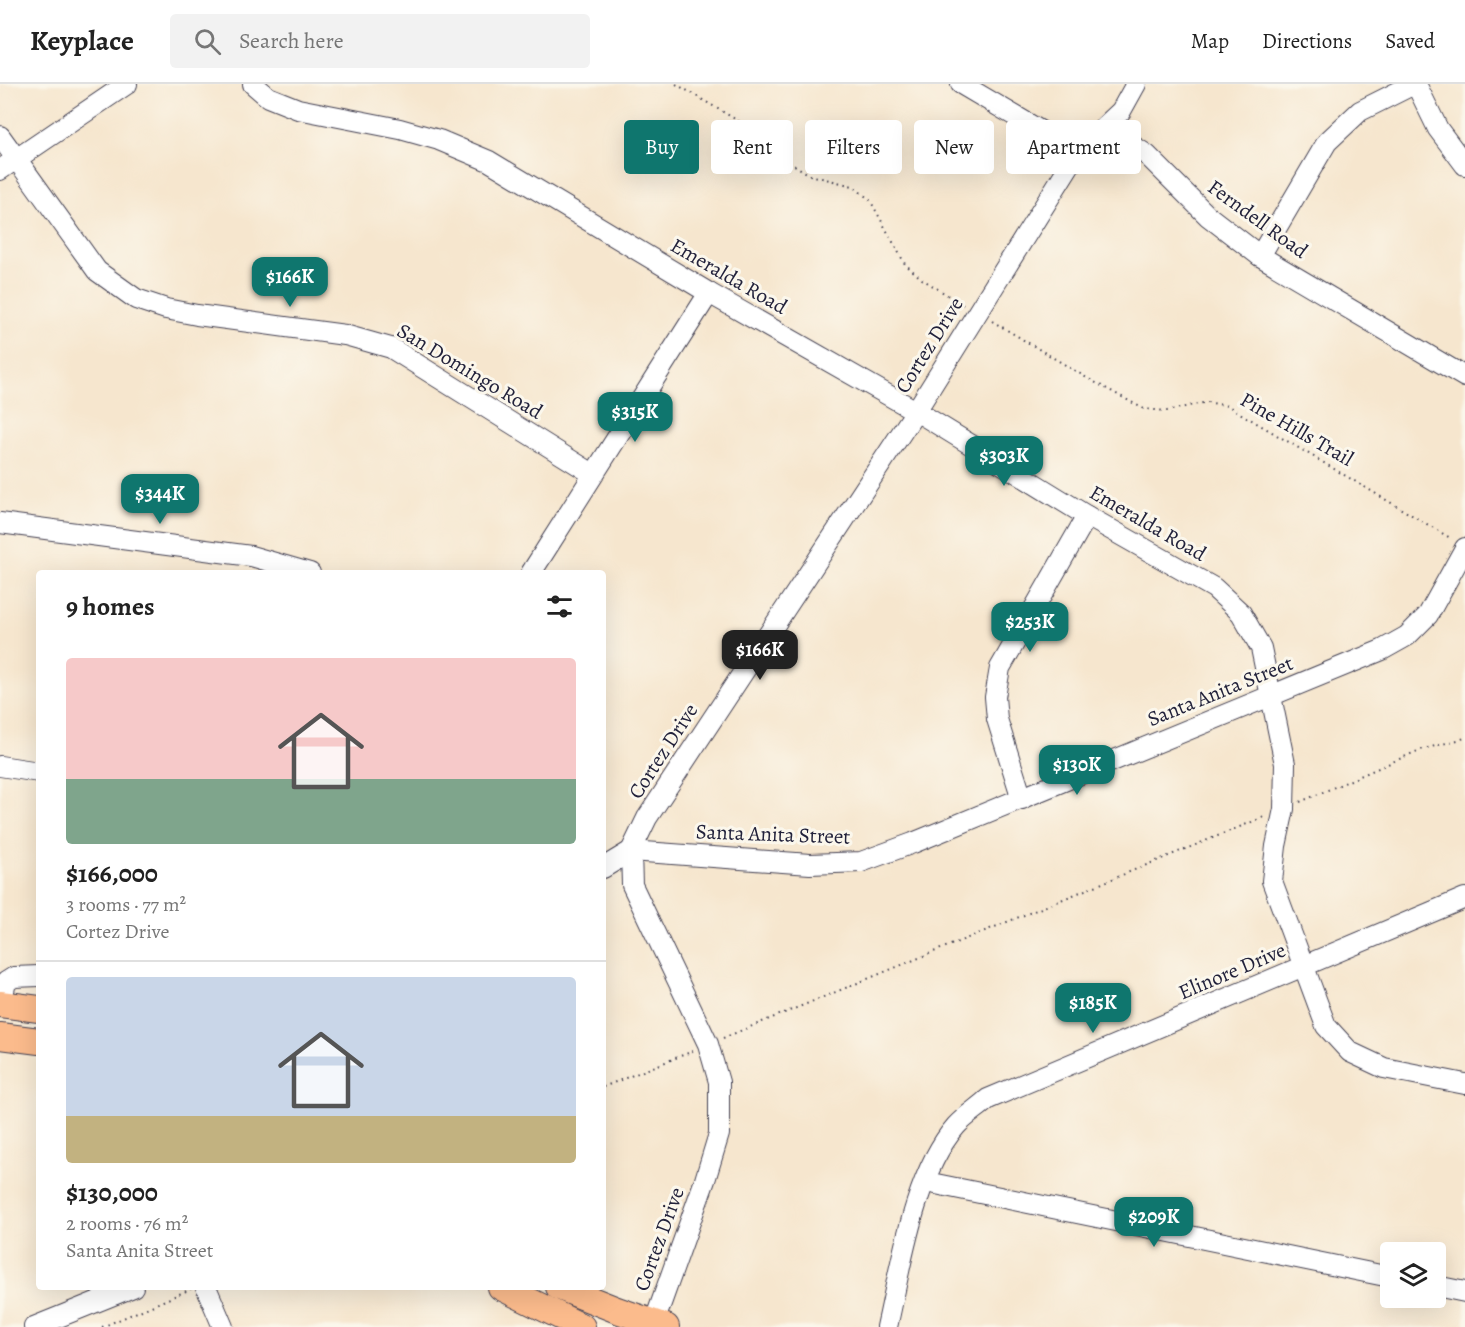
<!DOCTYPE html>
<html lang="en">
<head>
<meta charset="utf-8">
<style>
  body { margin:0; font-family:Alegreya,serif; background:#f2f2f2; color:#222; height:100vh; display:flex; flex-direction:column; font-size:22px; white-space:nowrap }
  * { box-sizing:border-box; margin:0 }
  p { font-size:20px; color:#767676 }
  .icon { flex:none; width:33px; height:33px; fill:none; stroke:currentColor; stroke-width:2; stroke-linecap:round; stroke-linejoin:round }
  .map { position:relative; flex:1; overflow:hidden }
  .side { position:absolute; left:36px; top:486px; width:570px; height:720px; display:flex; flex-direction:column; background:#fff; border-radius:6px; box-shadow:0 6px 24px #0002 }
  .side>* { flex:none }
  .hud { position:absolute; left:624px; top:36px; width:570px; height:54px; display:flex; gap:12px }
  .controls { position:absolute; left:1380px; top:1158px; display:grid; gap:12px }
  .controls a { display:grid; place-items:center; width:66px; height:66px; border-radius:6px; background:#fff; box-shadow:0 6px 24px #0002; font-size:30px }
  .price { position:absolute; translate:-50% -51px; padding:0 14px; border-radius:12px; background:#0f766e; color:#fff; font-size:20px; line-height:39px; filter:drop-shadow(0 2px 3px #0008) }
  .price::after { content:''; position:absolute; left:50%; top:36px; width:18px; height:14px; margin-left:-9px; background:inherit; clip-path:polygon(0 0,100% 0,50% 100%) }
  .price.active { background:#222; color:#fff }
  ul { padding:0; list-style:none }
  li { display:grid; align-content:center; gap:12px; height:318px; padding:0 30px }
  li+li { border-top:2px solid #e0e0e0 }
  li span { display:grid; place-items:center; height:186px; border-radius:6px; color:#555 }
  li>.icon { margin-inline-start:auto }
  span .icon { width:108px; height:108px; fill:#fffc; stroke-width:1 }
  li b { font-size:26px }
  h2 { display:flex; justify-content:space-between; align-items:center; height:72px; padding:0 30px; font-size:26px }
  .chip { padding:0 21px; border-radius:6px; background:#fff; box-shadow:0 6px 24px #0002; font-size:21px; line-height:54px }
  .chip.active { background:#0f766e; color:#fff }
  header { display:flex; align-items:center; gap:36px; box-sizing:border-box; height:84px; padding:0 30px; background:#fff; border-bottom:2px solid #e0e0e0 }
  header strong { font-size:28px }
  nav { display:flex; gap:33px; margin-inline-start:auto; font-size:21px }
  .search { width:420px; height:54px; background:#f2f2f2; display:flex; align-items:center; gap:15px; box-sizing:border-box; padding:0 21px; border-radius:6px; color:#767676; font-size:22px }
  .map>svg:first-child { display:block }
  .lines { fill:none; stroke-linecap:round; stroke-linejoin:round }
  .minor-casing { stroke:#423f51; stroke-width:22 }
  .major-casing { stroke:#423f51; stroke-width:28 }
  .path { stroke:#423f51; stroke-width:2; stroke-dasharray:1.5 4.5; stroke-linecap:butt }
  .minor { stroke:#fff; stroke-width:20 }
  .major { stroke:#fbbb8c; stroke-width:26 }
  .labels { text-anchor:middle; stroke-width:6; stroke-linejoin:round; paint-order:stroke }
  .street-label { font-size:21px; fill:#22223b; stroke:#fbf7ec }
</style>
</head>
<body>
<header>
<strong>Keyplace</strong>
<div class="search"><svg class="icon" aria-label="search" viewBox="0 0 24 24"><circle cx="10" cy="10" r="6"/><path d="M15 15l6 6"/></svg>Search here</div>
<nav><a>Map</a><a>Directions</a><a>Saved</a></nav>
</header>
<div class="map">
<svg width="1465" height="1243" viewBox="0 0 1465 1243">
  <rect width="100%" height="100%" fill="#fbf7ec"/>
  <filter id="ink" filterUnits="userSpaceOnUse"><feTurbulence type="fractalNoise" baseFrequency=".0167" numOctaves="2"/><feDisplacementMap in="SourceGraphic" scale="12" xChannelSelector="R" yChannelSelector="G"/><feConvolveMatrix kernelMatrix="1 2 1 2 8 2 1 2 1" color-interpolation-filters="sRGB"/></filter>
  <filter id="wash" filterUnits="userSpaceOnUse"><feTurbulence type="fractalNoise" baseFrequency=".008" numOctaves="4" result="noise"/><feDisplacementMap in="SourceGraphic" scale="24" xChannelSelector="R" yChannelSelector="G"/><feGaussianBlur stdDeviation="1.35" result="paint"/><feColorMatrix in="noise" values="0 0 0 0 0 0 0 0 0 0 0 0 0 0 0 0 0 1.4 0 .05"/><feComposite in="paint" operator="in"/></filter>
  <g filter="url(#wash)">
    <rect width="100%" height="100%" fill="#f6e6ce"/>
  </g>
  <g filter="url(#ink)">
    <g class="lines">
      <g class="minor-casing">
        <g id="minor">
          <path d="M 253,0 L 268,13 L 298,25 L 400,45 L 439,56 L 489,77 L 709,209 L 916,327 L 1087,432 L 1214,504 L 1241,529 L 1261,564 L 1285,680 L 1284,725 L 1276,762 L 1272,797 L 1326,942 L 1350,968 L 1384,984 L 1465,1000"/>
          <path d="M 961,0 L 1049,52 L 1090,56 L 1122,55 L 1147,71 L 1208,132 L 1260,172 L 1465,293"/>
          <path d="M 1416,0 L 1438,45 L 1465,81"/>
          <path d="M 0,52 L 97,187 L 136,215 L 166,225 L 197,231 L 345,251 L 391,264 L 593,390"/>
          <path d="M 0,86 L 127,0"/>
          <path d="M 1260,172 L 1327,58 L 1360,27 L 1414,0"/>
          <path d="M 0,439 L 251,472 L 310,489"/>
          <path d="M 531,489 L 709,209"/>
          <path d="M 0,682 L 39,688"/>
          <path d="M 1022,715 L 997,635 L 995,613 L 1000,584 L 1087,432"/>
          <path d="M 603,784 L 631,767 L 810,780 L 861,778 L 913,759 L 1382,566 L 1407,552 L 1428,531 L 1465,464"/>
          <path d="M 1,920 L 6,898 L 14,893 L 39,892"/>
          <path d="M 926,1098 L 1390,1193"/>
          <path d="M 1436,1202 L 1465,1208"/>
          <path d="M 206,1203 L 223,1243"/>
          <path d="M 654,1239 L 705,1096 L 719,1050 L 719,998 L 708,960 L 632,801 L 631,767 L 647,734 L 916,327 L 1071,79 L 1090,56 L 1121,27 L 1136,0"/>
          <path d="M 34,1243 L 133,1203"/>
          <path d="M 887,1243 C 901,1182 914,1090 956,1042 C 965,1032 978,1024 988,1015 L 1465,814"/>
        </g>
      </g>
      <g class="major-casing">
        <g id="major">
          <path d="M 0,920 L 39,925"/>
          <path d="M 0,952 L 39,957"/>
          <path d="M 501,1203 L 582,1243"/>
          <path d="M 559,1203 L 617,1226 L 666,1243"/>
        </g>
      </g>
      <g class="path">
        <path d="M 676,0 L 750,44 L 791,79 L 810,91 L 853,102 L 870,116 L 905,180 L 922,195 L 963,221"/>
        <path d="M 992,237 L 1087,294 L 1144,325 L 1167,327 L 1207,318 L 1228,322 L 1452,455"/>
        <path d="M 1300,718 L 1420,666 L 1465,654"/>
        <path d="M 723,954 L 1264,733"/>
        <path d="M 603,1003 L 693,967"/>
        <path d="M 102,1243 L 191,1205"/>
      </g>
      <use href="#minor" class="minor"/>
      <use href="#major" class="major"/>
    </g>
  </g>
  <g class="labels">
    <g class="street-label">
      <text transform="translate(1258 135) rotate(36)" y="7">Ferndell Road</text>
      <text transform="translate(729 192) rotate(30)" y="7">Emeralda Road</text>
      <text transform="translate(929 261) rotate(-58)" y="7">Cortez Drive</text>
      <text transform="translate(470 287) rotate(31)" y="7">San Domingo Road</text>
      <text transform="translate(1297 345) rotate(30)" y="7">Pine Hills Trail</text>
      <text transform="translate(1148 439) rotate(30)" y="7">Emeralda Road</text>
      <text transform="translate(1220 607) rotate(-22)" y="7">Santa Anita Street</text>
      <text transform="translate(663 667) rotate(-57)" y="7">Cortez Drive</text>
      <text transform="translate(773 750) rotate(2)" y="7">Santa Anita Street</text>
      <text transform="translate(1232 887) rotate(-23)" y="7">Elinore Drive</text>
      <text transform="translate(659 1155) rotate(-70)" y="7">Cortez Drive</text>
    </g>
  </g>
</svg>
<div class="controls">
<a><svg class="icon" aria-label="layers" viewBox="0 0 24 24"><path d="M12 4l9 5-9 5-9-5zM3 14l9 5 9-5"/></svg></a>
</div>
<b class="price" style="left:290px;top:224px">$166K</b>
<b class="price" style="left:635px;top:359px">$315K</b>
<b class="price" style="left:1004px;top:403px">$303K</b>
<b class="price" style="left:160px;top:441px">$344K</b>
<b class="price" style="left:1030px;top:569px">$253K</b>
<b class="price active" style="left:760px;top:597px">$166K</b>
<b class="price" style="left:1077px;top:712px">$130K</b>
<b class="price" style="left:1093px;top:950px">$185K</b>
<b class="price" style="left:1154px;top:1164px">$209K</b>
<div class="hud">
<a class="chip active">Buy</a>
<a class="chip">Rent</a>
<a class="chip">Filters</a>
<a class="chip">New</a>
<a class="chip">Apartment</a>
</div>
<section class="side">
<h2>9 homes<svg class="icon" aria-label="filters" viewBox="0 0 24 24"><path d="M4 7h16M4 17h16"/><circle cx="9" cy="7" r="2"/><circle cx="15" cy="17" r="2"/></svg></h2>
<ul>
<li><span style="background:linear-gradient(#f6c9c9 65%,#7fa58c 0)"><svg class="icon" aria-label="home" viewBox="0 0 24 24"><path d="M3 11l9-7 9 7M6 9v11h12V9"/></svg></span><div><b>$166,000</b><p>3 rooms · 77 m²</p><p>Cortez Drive</p></div></li>
<li><span style="background:linear-gradient(#c9d6e8 75%,#c2b280 0)"><svg class="icon" aria-label="home" viewBox="0 0 24 24"><path d="M3 11l9-7 9 7M6 9v11h12V9"/></svg></span><div><b>$130,000</b><p>2 rooms · 76 m²</p><p>Santa Anita Street</p></div></li>
</ul>
</section>
</div>
</body>
</html>
